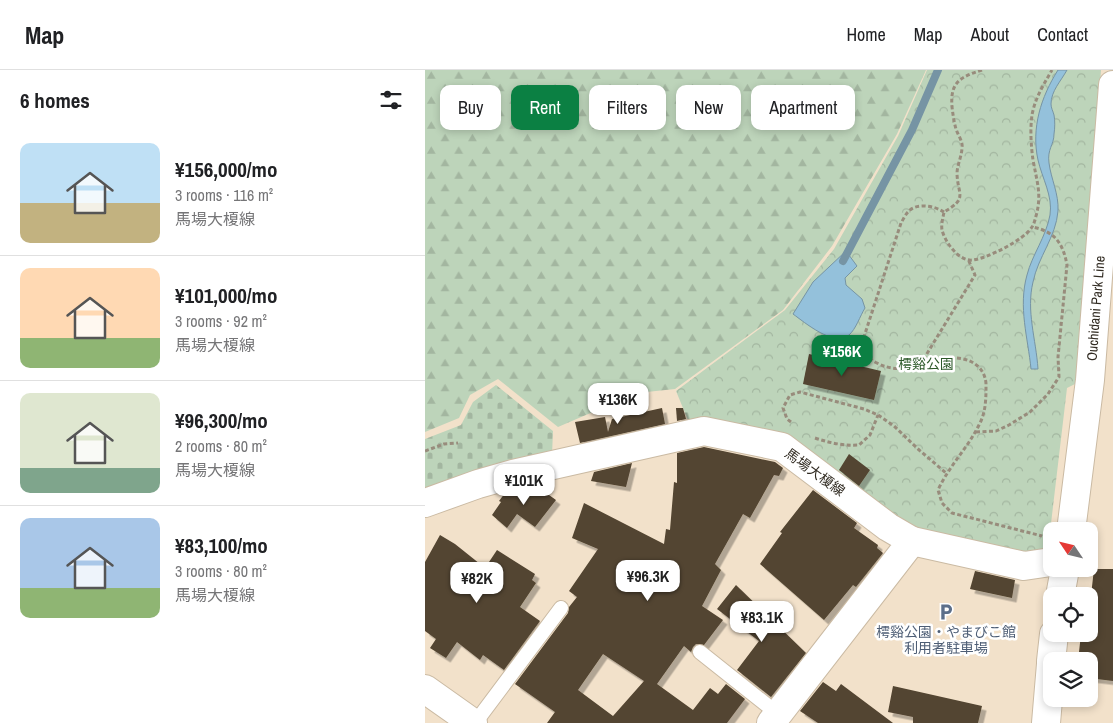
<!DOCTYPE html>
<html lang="en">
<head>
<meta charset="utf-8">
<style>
  body { margin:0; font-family:"Archivo Narrow","Noto Sans JP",sans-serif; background:#f2f2f2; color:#202124; height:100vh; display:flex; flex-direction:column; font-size:19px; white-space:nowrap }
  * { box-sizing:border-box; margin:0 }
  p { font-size:16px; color:#757577 }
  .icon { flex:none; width:28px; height:28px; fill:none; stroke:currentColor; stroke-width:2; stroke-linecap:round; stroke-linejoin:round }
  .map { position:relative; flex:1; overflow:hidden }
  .panel { display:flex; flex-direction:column; background:#fff; width:425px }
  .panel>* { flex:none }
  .hud { position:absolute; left:15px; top:15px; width:475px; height:45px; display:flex; gap:10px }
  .needle { width:32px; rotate:305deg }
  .buttons { position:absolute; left:618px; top:452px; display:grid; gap:10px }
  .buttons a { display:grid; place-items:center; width:55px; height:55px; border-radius:10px; background:#fff; box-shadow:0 2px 8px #0003; font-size:25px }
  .price { position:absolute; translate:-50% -42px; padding:0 11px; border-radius:10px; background:#fff; color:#222; font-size:16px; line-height:32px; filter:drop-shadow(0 1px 2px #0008) }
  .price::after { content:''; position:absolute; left:50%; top:30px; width:15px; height:11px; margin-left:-8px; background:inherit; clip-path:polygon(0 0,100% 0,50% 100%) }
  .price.selected { background:#0b8043; color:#fff }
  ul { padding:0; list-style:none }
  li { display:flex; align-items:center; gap:15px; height:125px; padding:0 20px }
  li+li { border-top:1px solid #e0e0e0 }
  li span { display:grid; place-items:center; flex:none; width:140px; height:100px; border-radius:10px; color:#555 }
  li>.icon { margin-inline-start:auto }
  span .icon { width:60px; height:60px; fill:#fffc; stroke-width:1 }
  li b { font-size:21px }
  h2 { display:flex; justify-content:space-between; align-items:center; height:60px; padding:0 20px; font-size:21px }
  .pill { padding:0 18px; border-radius:10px; background:#fff; box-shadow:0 2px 8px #0003; font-size:18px; line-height:45px }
  .pill.selected { background:#0b8043; color:#fff }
  header { display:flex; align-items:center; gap:30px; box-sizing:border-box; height:70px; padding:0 25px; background:#fff; border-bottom:1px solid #e0e0e0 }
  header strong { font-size:24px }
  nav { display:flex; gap:28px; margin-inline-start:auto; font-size:18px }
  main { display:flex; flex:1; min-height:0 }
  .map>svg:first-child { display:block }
  .forest { fill:url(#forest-firs) }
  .cemetery { fill:url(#cemetery-stones) }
  .park { fill:url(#park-crowns) }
  .water { fill:#94c1db; stroke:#7694a4 }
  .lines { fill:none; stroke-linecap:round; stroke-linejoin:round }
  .stream { stroke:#7694a4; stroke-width:8 }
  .building { fill:#524430; fill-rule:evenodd; filter:url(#shadow) }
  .lane-casing { stroke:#cabaa3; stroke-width:16 }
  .street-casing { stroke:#cabaa3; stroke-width:30 }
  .secondary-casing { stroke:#cabaa3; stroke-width:30 }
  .path { stroke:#988c7c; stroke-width:3; stroke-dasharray:4 2.5; stroke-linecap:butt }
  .lane { stroke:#fff; stroke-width:14 }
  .street { stroke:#fff; stroke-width:28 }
  .secondary { stroke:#fff; stroke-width:28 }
  .labels { text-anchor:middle; stroke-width:5; stroke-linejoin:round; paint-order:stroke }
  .street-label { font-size:14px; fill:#312b22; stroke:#fff }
  .park-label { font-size:14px; fill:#2d592a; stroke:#fff }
  .service-label { font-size:14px; fill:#4e5e75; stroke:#fff }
</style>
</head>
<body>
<header>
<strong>Map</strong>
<nav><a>Home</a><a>Map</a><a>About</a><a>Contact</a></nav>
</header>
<main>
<section class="panel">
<h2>6 homes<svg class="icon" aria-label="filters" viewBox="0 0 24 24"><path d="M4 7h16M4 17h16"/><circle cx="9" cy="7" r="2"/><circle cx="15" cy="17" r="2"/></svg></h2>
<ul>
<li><span style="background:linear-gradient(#bfe0f5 60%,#c2b280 0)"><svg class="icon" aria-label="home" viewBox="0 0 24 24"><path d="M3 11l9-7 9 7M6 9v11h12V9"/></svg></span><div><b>¥156,000/mo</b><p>3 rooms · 116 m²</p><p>馬場大榎線</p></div></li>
<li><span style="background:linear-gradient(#ffd9b3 70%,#8fb573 0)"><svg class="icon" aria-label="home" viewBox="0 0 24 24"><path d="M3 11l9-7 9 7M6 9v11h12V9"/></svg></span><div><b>¥101,000/mo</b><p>3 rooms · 92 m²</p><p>馬場大榎線</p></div></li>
<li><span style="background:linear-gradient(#dfe7d0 75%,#7fa58c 0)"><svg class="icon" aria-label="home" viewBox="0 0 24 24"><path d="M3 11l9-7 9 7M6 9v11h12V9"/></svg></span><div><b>¥96,300/mo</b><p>2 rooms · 80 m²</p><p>馬場大榎線</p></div></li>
<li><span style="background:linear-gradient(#a9c7e8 70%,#8fb573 0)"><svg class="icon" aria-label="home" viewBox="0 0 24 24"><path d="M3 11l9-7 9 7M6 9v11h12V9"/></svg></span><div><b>¥83,100/mo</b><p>3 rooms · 80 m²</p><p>馬場大榎線</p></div></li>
</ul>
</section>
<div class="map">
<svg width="688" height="653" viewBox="0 0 688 653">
  <defs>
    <pattern id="forest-firs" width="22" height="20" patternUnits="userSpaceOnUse" patternTransform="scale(1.25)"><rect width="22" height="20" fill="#bdd4ba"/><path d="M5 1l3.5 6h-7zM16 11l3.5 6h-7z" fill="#a3b6a0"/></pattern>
    <pattern id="cemetery-stones" width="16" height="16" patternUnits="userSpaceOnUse" patternTransform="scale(1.25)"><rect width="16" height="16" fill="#bdd4ba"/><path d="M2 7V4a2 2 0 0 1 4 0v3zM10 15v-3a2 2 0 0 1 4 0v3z" fill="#a3b6a0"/></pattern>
    <pattern id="park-crowns" width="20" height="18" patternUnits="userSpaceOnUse" patternTransform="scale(1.25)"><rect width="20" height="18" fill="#bdd4ba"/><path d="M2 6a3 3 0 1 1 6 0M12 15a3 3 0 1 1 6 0" fill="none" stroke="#a3b6a0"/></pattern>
    <filter id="shadow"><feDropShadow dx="4.5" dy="4.5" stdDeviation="0" flood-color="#0004"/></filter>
  </defs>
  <rect width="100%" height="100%" fill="#f2e1ca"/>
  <path class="forest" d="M 0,0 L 501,0 L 472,64 L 407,176 L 358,240 L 250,319 L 212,323 L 133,357 L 73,309 L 45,325 L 34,348 L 0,362 Z"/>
  <path class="cemetery" d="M 71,315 L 128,361 L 127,385 L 0,421 L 0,369 L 36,355 L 48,332 Z"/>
  <path class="park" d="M 502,0 L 676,0 L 652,313 L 642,318 L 623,479 L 602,486 L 487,462 L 363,373 L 267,360 L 251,321 L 360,240 L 409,179 L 473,66 Z"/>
  <g class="water">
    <path d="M 633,0 L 642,0 C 636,11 626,21 626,34 C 626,38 628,41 629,45 C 630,50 630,58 629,64 C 629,75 622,79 624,93 C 626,109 634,124 633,141 C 631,167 613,187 608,212 C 601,241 611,269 613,299 L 606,299 C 603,268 593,237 602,205 C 607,185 621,167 625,145 C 628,126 617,108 613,90 C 606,58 616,27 633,0 Z"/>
    <path d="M 421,181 L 432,196 L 420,208 L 421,215 L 437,229 L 440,238 C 435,246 431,259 424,265 C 410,278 379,252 368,244 L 388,212 Z"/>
  </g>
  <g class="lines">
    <path class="stream" d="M 418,191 L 487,60 L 513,0"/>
  </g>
  <g class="building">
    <path d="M 384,284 L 456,301 L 449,330 L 378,314 Z"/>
    <path d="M 237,338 L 240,354 L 155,373 L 150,352 L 180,347 L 183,362 L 187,349 Z"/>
    <path d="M 251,338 L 258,338 L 261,349 L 252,351 Z"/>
    <path d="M 279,377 L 350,392 L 358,398 L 354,406 L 349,405 L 325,448 L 318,444 L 290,494 L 296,500 L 277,536 L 298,550 L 279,575 L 271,574 L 268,577 L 266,582 L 259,576 L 232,614 L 268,640 L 285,618 L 293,624 L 301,614 L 320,629 L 302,653 L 122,653 L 130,642 L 90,614 L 143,543 L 144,537 L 152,527 L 144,521 L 173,479 L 147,468 L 159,433 L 239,474 L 241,459 L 245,460 L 249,412 L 252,413 L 252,383 ZM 178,584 L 219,611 L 188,646 L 153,620 Z"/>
    <path d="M 424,384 L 445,400 L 434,416 L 414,400 Z"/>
    <path d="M 207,393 L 201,417 L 166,411 L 169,402 Z"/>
    <path d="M 110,415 L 131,430 L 110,457 L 92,444 L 82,458 L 67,445 L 76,432 L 74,431 L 80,423 Z"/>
    <path d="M 388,420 L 432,453 L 429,458 L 453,475 L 452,478 L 458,483 L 431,517 L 428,515 L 399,550 L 335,494 L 357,463 L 355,462 Z"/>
    <path d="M 15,465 L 30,474 L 60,498 L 72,480 L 110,504 L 107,510 L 111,513 L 95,537 L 115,551 L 79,600 L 58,585 L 55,590 L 32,572 L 21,588 L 5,578 L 11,569 L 0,561 L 0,492 Z"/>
    <path d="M 669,499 L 688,499 L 688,611 L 664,608 L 664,591 L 653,591 L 656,564 L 664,564 L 664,543 Z"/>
    <path d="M 550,501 L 590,510 L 587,528 L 545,519 Z"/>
    <path d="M 311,515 L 381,583 L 346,627 L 312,600 L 334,571 L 292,539 Z"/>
    <path d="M 398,612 L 411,621 L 416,614 L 468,653 L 393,653 L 375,641 Z"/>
    <path d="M 468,616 L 557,636 L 553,653 L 488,653 L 488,647 L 463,642 Z"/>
  </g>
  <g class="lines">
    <g class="lane-casing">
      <g id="lane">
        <path d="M 275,582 L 353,644"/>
        <path d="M 50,653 L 136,538"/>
      </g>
    </g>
    <g class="street-casing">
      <g id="street">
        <path d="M 0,433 L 53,414 L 88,404 L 279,361 L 357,377 L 463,457 L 487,471 L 346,653"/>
        <path d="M 487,471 L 599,496 L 626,492"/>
        <path d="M 0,619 L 48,653"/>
      </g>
    </g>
    <g class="secondary-casing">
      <g id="secondary">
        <path id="s1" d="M 646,461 L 665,310 L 688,15"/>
        <path d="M 635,526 L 640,499"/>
        <path d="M 626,591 L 629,564"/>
        <path d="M 621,653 L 626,594"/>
      </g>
    </g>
    <g class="path">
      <path d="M 557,0 C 535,7 525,12 527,37 C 528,45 529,52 531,59 C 533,65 538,72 537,77 C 537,86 532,95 532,104 C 533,126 543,128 519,142 C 518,148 516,154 517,160 C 520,172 534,192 548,190 C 563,188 599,170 607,157 C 609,154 610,150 611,146 C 617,125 612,112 608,90 C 606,76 605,59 607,45 C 610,28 619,14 627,0"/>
      <path d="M 519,142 C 510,136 491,132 483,142 C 480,145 478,150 476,153 L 437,273 C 440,283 442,288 452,293 C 478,307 500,290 526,288 C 544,287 560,296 561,314 C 561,329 561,342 554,355 C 542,379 524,396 513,420 L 517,433 L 527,443 L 617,466"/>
      <path d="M 495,295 L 550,205 L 543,189"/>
      <path d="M 366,352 L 362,349 L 358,338 L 365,325 L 375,322 L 439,339 L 453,345 L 469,356 L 493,379 L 521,403"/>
      <path d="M 551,362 L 571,361 L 584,355 L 605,342 L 623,324 L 634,307 L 633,287 L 642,195 C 638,173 630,162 608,157"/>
      <path d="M 390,368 C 405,373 419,376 434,375 L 445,365 L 453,345"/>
      <path d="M 0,381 L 19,374 L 33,373"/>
    </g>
    <use href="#lane" class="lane"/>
    <use href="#street" class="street"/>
    <use href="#secondary" class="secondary"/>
  </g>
  <defs>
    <g id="parking-bare" transform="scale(1.35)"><path d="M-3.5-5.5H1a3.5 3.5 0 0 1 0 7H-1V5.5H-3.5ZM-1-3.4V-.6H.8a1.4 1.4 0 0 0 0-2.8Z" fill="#5c6f8a" stroke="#fff" stroke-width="2.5" paint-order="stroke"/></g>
  </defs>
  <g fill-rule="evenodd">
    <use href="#parking-bare" x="521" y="542"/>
  </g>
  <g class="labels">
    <g class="street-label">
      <text dy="5" stroke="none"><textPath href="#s1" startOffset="224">Ouchidani Park Line</textPath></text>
      <text transform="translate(390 402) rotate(36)" y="5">馬場大榎線</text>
    </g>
    <g class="park-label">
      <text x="501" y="299">樗谿公園</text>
    </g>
    <g class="service-label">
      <text x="521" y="567">樗谿公園・やまびこ館<tspan x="521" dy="16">利用者駐車場</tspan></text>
    </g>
  </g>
</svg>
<div class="buttons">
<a><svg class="needle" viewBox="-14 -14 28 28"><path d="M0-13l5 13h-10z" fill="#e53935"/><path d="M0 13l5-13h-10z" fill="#757577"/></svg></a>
<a><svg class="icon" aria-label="locate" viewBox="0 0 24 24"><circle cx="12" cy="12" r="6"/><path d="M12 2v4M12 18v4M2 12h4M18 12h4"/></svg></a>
<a><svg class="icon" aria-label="layers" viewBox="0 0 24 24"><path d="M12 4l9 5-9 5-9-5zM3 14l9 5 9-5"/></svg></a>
</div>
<b class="price selected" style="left:417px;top:307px">¥156K</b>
<b class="price" style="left:193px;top:355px">¥136K</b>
<b class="price" style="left:99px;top:436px">¥101K</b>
<b class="price" style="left:223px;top:532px">¥96.3K</b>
<b class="price" style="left:52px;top:534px">¥82K</b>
<b class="price" style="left:337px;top:573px">¥83.1K</b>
<div class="hud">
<a class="pill">Buy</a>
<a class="pill selected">Rent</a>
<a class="pill">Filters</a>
<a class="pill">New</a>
<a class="pill">Apartment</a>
</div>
</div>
</main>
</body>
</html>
